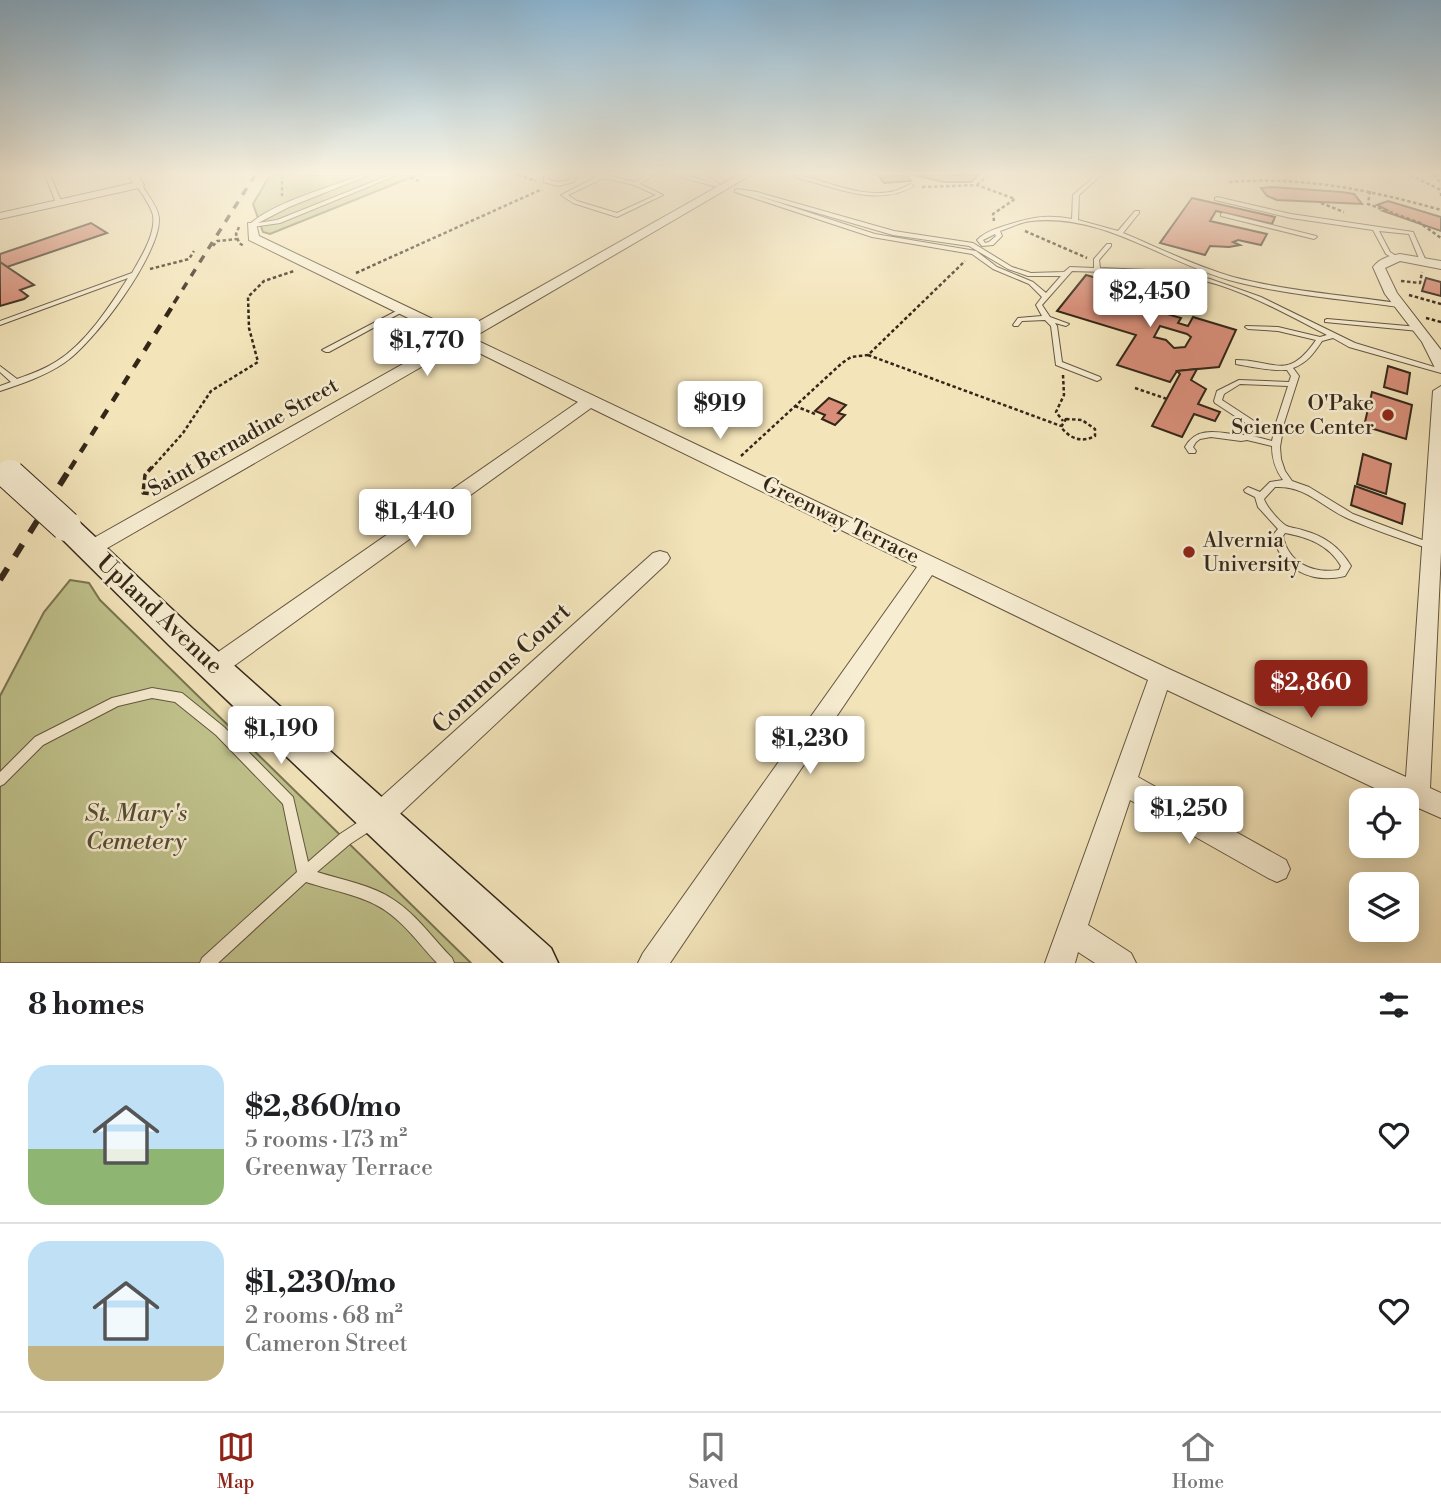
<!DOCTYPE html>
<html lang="en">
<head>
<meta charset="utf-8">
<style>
  body { margin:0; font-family:"Libre Bodoni",serif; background:#f6f6f6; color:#202124; height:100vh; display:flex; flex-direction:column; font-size:26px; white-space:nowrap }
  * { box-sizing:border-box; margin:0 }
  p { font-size:23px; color:#757577 }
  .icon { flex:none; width:38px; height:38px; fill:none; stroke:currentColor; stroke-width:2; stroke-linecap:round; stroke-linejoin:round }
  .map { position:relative; height:963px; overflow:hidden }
  .drawer { display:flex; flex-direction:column; background:#fff; flex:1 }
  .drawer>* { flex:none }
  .controls { position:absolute; left:1349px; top:788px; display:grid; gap:14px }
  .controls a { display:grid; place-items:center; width:70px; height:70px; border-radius:14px; background:#fff; box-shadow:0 4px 18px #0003; font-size:35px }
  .price { position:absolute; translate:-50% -60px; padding:0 16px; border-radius:7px; background:#fff; color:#222; font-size:23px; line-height:46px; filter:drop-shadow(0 2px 4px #0008) }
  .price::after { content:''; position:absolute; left:50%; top:42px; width:21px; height:16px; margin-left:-10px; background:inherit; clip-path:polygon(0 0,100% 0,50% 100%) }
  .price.current { background:#8f2418; color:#fff }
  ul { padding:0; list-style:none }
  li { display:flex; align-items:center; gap:21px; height:175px; padding:0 28px }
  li+li { border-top:2px solid #e0e0e0 }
  li span { display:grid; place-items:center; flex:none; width:196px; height:140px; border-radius:21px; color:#555 }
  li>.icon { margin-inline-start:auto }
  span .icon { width:84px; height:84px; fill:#fffc; stroke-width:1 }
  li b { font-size:30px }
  h2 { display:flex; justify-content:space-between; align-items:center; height:84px; padding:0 28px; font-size:30px }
  .tab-bar { display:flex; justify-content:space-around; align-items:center; height:98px; border-top:2px solid #e0e0e0; background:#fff; font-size:19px; color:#757577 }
  .tab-bar a { display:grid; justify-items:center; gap:4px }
  .tab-bar .current { color:#8f2418 }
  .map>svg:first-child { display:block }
  .green { fill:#c0c28c; stroke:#7a7452; stroke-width:2 }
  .building { fill:#d88e79; stroke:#342718; stroke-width:2; fill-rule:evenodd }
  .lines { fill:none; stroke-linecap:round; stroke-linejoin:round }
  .lane-casing { stroke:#645640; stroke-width:2 }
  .street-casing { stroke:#645640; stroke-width:2 }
  .secondary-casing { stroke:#342718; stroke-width:3 }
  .path-far1 { stroke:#342718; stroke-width:2.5; stroke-dasharray:3.5 2.5; stroke-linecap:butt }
  .path { stroke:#342718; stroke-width:3.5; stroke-dasharray:6 3.5; stroke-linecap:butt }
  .lane { fill:#f7edd2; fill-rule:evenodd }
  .street { fill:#f7edd2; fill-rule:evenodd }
  .secondary { fill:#f7edd2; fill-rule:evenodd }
  .rail-far2 { stroke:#342718; stroke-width:3.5; stroke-dasharray:8 8; stroke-linecap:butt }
  .rail-far1 { stroke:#342718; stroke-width:4.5; stroke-dasharray:10 10; stroke-linecap:butt }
  .rail { stroke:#342718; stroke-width:6; stroke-dasharray:14 14; stroke-linecap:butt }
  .secondary-bridge-casing { stroke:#342718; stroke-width:32; stroke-linecap:butt }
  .secondary-bridge { stroke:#f7edd2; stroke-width:30 }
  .poi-dot { fill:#8f2418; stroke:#f7edd2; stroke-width:2.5 }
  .labels { text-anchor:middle; stroke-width:5; stroke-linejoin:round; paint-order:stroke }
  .poi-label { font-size:21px; fill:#342718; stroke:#f7edd2; text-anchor:end }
  .street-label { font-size:21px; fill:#342718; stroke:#f7edd2 }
  .near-street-label { font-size:24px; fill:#342718; stroke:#f7edd2 }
  .near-park-label { font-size:24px; font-style:italic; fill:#574e35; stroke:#f7edd2 }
</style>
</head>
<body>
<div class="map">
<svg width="1441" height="963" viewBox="0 0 1441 963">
  <rect width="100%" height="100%" fill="#f3e4ba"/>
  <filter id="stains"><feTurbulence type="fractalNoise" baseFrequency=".00286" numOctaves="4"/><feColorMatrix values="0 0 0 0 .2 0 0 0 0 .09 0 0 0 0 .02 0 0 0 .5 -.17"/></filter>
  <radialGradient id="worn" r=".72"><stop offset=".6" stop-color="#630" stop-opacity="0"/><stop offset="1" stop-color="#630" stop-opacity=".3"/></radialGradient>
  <g class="green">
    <path d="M 270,175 L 417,175 L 270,234 L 263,232 L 253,204 Z"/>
    <path d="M 70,580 L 89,583 L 100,600 L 471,963 L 0,963 L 0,696 L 44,612 Z"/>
  </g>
  <g class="building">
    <path d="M 878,175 L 906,175 L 911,181 L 884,183 Z"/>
    <path d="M 914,175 L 978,175 L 971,182 L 944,182 Z"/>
    <path d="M 1272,187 L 1342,192 L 1354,194 L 1362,204 L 1277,200 L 1267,196 L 1261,188 Z"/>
    <path d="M 1192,198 L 1275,217 L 1272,224 L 1216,211 L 1210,221 L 1267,234 L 1261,245 L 1238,240 L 1233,242 L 1240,245 L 1229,247 L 1210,246 L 1205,255 L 1160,243 Z"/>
    <path d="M 1388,201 L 1441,217 L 1441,231 L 1383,211 L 1387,210 L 1377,205 Z"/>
    <path d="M 91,223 L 107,233 L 7,267 L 0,262 L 0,254 Z"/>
    <path d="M 0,262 L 34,285 L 20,290 L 28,296 L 24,299 L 0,306 Z"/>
    <path d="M 1086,275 L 1175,300 L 1167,314 L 1181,318 L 1178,323 L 1188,326 L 1193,317 L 1236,330 L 1219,367 L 1177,371 L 1170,382 L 1117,365 L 1136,335 L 1057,311 ZM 1160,326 L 1187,334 L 1191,337 L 1185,347 L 1174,348 L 1166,340 L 1154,337 Z"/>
    <path d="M 1426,278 L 1441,282 L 1441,296 L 1422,291 Z"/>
    <path d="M 1388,366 L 1410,373 L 1407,394 L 1384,387 Z"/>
    <path d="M 1197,369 L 1191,380 L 1206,389 L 1198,404 L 1220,412 L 1215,421 L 1194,414 L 1182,437 L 1152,426 L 1180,374 L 1177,371 Z"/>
    <path d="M 1372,392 L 1412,405 L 1406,439 L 1364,426 Z"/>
    <path d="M 829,398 L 846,405 L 838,413 L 845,415 L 835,425 L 822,419 L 825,415 L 815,411 Z"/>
    <path d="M 1363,454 L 1391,464 L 1386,494 L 1357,484 Z"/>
    <path d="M 1355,486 L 1405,504 L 1402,524 L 1351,505 Z"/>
  </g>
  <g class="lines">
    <g class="lane-casing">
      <g id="lane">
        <path d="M 45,175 L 50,175 L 62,203 L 61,204 L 56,203 Z"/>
        <path d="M 362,175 L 369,175 L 289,207 L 258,223 L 277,220 L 390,175 L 397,175 L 280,223 L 252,227 L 249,225 C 271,203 331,187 362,175 Z"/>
        <path d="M 544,175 L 549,175 L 549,180 L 558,182 L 570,180 L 572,175 L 577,175 L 574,182 L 558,186 L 544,182 Z"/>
        <path d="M 600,175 L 606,175 L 635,182 L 648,175 L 654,175 L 640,184 L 663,195 L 617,217 L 573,203 L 561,195 ZM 604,178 L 634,185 L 656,195 L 617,213 L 577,201 L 568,195 Z"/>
        <path d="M 673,175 L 683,175 L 711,182 L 693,175 C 703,175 713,177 720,185 L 717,187 Z"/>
        <path d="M 792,175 C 803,175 813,179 824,182 C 846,189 872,197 895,191 C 901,189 906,186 911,184 L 914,186 C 885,203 853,194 823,185 C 813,182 801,179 792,175 Z"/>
        <path d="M 1096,175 L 1101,175 L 1079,195 L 1078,220 L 1118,231 L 1135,211 L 1139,211 L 1139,213 L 1123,233 C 1159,248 1195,266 1233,277 C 1287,291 1343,295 1398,303 L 1401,305 L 1398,307 C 1342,299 1284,295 1229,280 C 1162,261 1102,213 1031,221 C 1020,222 1010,228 1000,231 L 1002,236 L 993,245 L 982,246 L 977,240 C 984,233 992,230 1001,227 C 1028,218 1044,214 1072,219 L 1073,195 ZM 995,234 L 996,236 L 989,242 L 985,243 L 983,240 Z"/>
        <path d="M 137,184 L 142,185 C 147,195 158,206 159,218 C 161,254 93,344 64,363 C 45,376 21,384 0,391 L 0,386 L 11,382 L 0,372 L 0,366 L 17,379 C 31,374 45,369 57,361 C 86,343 110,306 128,278 L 0,325 L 0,321 L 132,273 C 141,257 156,234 153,215 C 150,204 142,194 136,185 Z"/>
        <path d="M 737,189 L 757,192 L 894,231 L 973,243 L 1012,267 L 1031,273 L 1064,272 L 1070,267 L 1094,268 L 1094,259 L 1107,244 L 1111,244 L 1111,246 L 1099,260 L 1100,268 L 1171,271 L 1210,279 L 1261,297 L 1355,343 L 1441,369 L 1441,373 L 1349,347 L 1333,338 L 1322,341 C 1314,353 1307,363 1293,368 L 1299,376 L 1284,423 L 1280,447 L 1281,459 L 1285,471 L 1292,481 L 1309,487 L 1353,514 L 1433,544 L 1435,546 L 1433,548 L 1427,548 C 1401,539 1374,530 1349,519 C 1323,508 1306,485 1275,487 L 1264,499 C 1266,506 1279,521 1285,525 C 1289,528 1297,528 1302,530 C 1324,536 1339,546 1351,566 L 1345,576 C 1313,584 1280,570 1273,535 L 1278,529 L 1258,507 L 1255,497 L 1245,492 L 1244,490 L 1248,487 L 1260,492 L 1270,482 L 1283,480 C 1275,469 1272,459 1272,446 L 1247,440 L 1241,441 L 1211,437 L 1200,439 L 1196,442 L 1193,447 L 1196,451 L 1195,453 L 1189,453 L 1185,447 C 1197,425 1220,433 1241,435 L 1244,435 L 1249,430 L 1247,424 L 1215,403 L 1214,401 L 1217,391 L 1239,380 L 1289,382 L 1291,376 L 1287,370 C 1270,371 1253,367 1236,364 L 1236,360 C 1275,360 1287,382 1316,340 L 1278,331 L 1248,329 L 1245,327 L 1246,326 L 1278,327 L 1320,337 L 1327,335 C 1288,315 1248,292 1205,281 C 1162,271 1116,273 1072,271 L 1042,305 L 1050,317 L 1069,324 L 1066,326 L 1055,323 L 1057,326 L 1062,362 L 1100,377 L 1101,379 L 1097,381 L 1056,365 L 1051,326 L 1045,320 L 1022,321 L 1018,326 L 1014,326 L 1013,325 L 1018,318 L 1042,316 L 1036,305 L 1042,297 L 1029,284 L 993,269 L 972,254 L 872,237 L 735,192 L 735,190 ZM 752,194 L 893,235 L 969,246 L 1008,269 L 1028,276 L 1061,276 L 1046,293 L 1033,282 L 997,267 L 976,251 L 875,234 ZM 1240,384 L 1288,386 L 1276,423 L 1272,441 L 1253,436 L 1257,431 L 1254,421 L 1222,400 L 1224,394 ZM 1285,533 C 1308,537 1329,545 1341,566 L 1339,570 C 1313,574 1288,563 1283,536 Z"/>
        <path d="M 1217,197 L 1291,214 L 1413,232 L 1426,261 L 1423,263 L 1420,261 L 1409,234 L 1379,231 L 1390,252 L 1401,259 L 1398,261 L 1386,254 L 1373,230 L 1291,218 L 1215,200 L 1215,198 Z"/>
        <path d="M 1223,213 L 1316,236 L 1317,237 L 1314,239 L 1221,216 L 1221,214 Z"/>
        <path d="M 404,307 L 407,309 L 406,310 L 329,352 L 326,352 L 322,350 Z"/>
        <path d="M 1327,319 L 1419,327 L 1422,329 L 1419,331 L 1325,322 L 1325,320 Z"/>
        <path d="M 152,688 L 182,693 L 224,727 L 293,797 L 308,862 L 340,834 L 366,817 L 371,816 L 376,817 L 377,822 L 376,827 L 350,844 L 317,872 C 343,880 372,885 394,900 C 417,915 433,939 452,958 L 454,963 L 437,963 C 419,944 402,919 378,906 C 356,894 330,890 306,882 L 218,963 L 200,963 L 202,958 L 297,872 L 283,804 L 216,735 L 175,702 L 152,698 L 118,706 L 43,745 L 4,784 L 0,786 L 0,772 L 35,737 L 112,698 Z"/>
      </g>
    </g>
    <g class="street-casing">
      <g id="street">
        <path d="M 128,175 L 138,175 L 144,185 L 143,187 L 0,219 L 0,213 L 133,183 Z"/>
        <path d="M 738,175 L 751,175 L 472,338 L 1169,669 L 1406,777 L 1433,391 L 1441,386 L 1441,552 L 1430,788 L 1441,793 L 1441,818 L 1407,803 L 1407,800 L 1400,800 L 1167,690 L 1138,777 L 1286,860 L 1290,869 L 1286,878 L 1277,882 L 1268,878 L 1130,800 L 1088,925 L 1131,953 L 1136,963 L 1095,963 L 1078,952 L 1075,963 L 1045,963 L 1148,680 L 932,575 L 670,963 L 638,963 L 643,953 L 917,567 L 591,408 L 224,673 L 216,675 L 208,673 L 205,666 L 208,659 L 578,402 L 461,344 L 97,554 L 83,554 L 80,549 L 83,544 L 449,338 L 249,240 L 248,223 L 256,223 L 259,236 L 460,332 Z"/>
        <path d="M 1400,254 L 1441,261 L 1441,269 L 1400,261 L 1385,268 L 1397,293 L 1441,350 L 1441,371 L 1436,370 L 1422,342 L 1385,294 L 1373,267 C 1380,258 1389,256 1400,254 Z"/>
        <path d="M 660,551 L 667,553 L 670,558 L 667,563 L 387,826 L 378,830 L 369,826 L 365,817 L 369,808 L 653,553 Z"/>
      </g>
    </g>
    <g class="secondary-casing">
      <path id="secondary" d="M 66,516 L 76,519 L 192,628 L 551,948 L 558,963 L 504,963 L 170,646 L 56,533 L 52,526 L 56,519 Z"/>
    </g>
    <g class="path-far1">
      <path d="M 282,175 L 282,196"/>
      <path d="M 417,175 L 411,178 L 419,181"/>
      <path d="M 518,175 L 536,181"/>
      <path d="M 1410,175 L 1441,190"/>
      <path d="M 1433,175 L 1441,183"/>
      <path d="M 1229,182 C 1302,176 1371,190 1441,210"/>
      <path d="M 977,185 L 988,175"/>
      <path d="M 922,187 L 977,185 L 1015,199 L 993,214 L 994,221"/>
      <path d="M 1370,191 L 1368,204 L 1420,223 L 1441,238"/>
      <path d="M 1441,193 L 1441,196"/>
      <path d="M 1321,203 L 1344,212"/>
      <path d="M 239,227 L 236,234 L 239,243 L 244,246"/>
      <path d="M 1025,231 L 1087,258"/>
      <path d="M 213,246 L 217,241 L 238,239"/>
      <path d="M 150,269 L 189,259 L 194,251"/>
      <path d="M 356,273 L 540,190"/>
      <path d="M 1401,281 L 1420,283 L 1422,272"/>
      <path d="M 1409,295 L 1441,304"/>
      <path d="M 1426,318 L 1441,322"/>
      <path d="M 868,355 L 1061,426"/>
      <path d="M 1063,375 L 1064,395 L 1056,412 L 1063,421"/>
      <path d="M 1135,388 L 1167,399"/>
      <path d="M 795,406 L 815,414"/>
      <path d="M 1066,419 L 1082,420 L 1095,429 L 1095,436 C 1082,443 1070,439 1061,427 Z"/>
      <path d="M 741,456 L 842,363 L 851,357 L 868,355 L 965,261"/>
      <path d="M 151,469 L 183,433 L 211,391 L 258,362 L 249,328 L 248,297 L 264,281 L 294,271"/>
    </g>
    <path class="path" d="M 152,467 L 145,475 L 143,493 L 153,494"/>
    <use href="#lane" class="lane"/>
    <use href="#street" class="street"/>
    <use href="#secondary" class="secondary"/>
    <path class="rail-far2" d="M 174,303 L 255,175"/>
    <path class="rail-far1" d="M 70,469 L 175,302"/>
    <path class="rail" d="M 0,580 L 71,467"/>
    <g class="secondary-bridge-casing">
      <path id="secondary-bridge" d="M 10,475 L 66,526"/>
    </g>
    <use href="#secondary-bridge" class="secondary-bridge"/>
  </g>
  <linearGradient id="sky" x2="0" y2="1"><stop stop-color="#8bb7d6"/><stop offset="0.56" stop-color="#faf3e0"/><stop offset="1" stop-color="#faf3e0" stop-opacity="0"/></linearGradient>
  <rect width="1441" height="310" fill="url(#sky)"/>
  <g class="poi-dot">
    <circle cx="1388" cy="415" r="7"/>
    <circle cx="1189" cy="552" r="7"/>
  </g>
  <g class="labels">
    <g class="poi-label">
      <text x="1374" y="410">O'Pake<tspan x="1374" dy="24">Science Center</tspan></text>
      <text x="1203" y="547" text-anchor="start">Alvernia<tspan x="1203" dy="24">University</tspan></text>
    </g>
    <g class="street-label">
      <text transform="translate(243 437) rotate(-30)" y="7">Saint Bernadine Street</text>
      <text transform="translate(841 520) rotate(26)" y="7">Greenway Terrace</text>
    </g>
    <g class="near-street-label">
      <text transform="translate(160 614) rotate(43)" y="8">Upland Avenue</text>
      <text transform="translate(501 668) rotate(-43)" y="8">Commons Court</text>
    </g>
    <g class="near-park-label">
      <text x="136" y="821">St. Mary's<tspan x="136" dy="28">Cemetery</tspan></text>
    </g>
  </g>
  <rect width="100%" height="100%" filter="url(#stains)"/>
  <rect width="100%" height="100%" fill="url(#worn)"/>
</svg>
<div class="controls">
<a><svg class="icon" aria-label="locate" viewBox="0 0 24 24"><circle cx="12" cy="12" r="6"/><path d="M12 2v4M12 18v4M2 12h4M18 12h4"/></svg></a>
<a><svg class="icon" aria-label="layers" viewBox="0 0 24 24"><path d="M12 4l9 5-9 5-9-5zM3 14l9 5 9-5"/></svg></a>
</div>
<b class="price" style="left:1150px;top:329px">$2,450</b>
<b class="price" style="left:427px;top:378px">$1,770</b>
<b class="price" style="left:720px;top:441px">$919</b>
<b class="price" style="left:415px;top:549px">$1,440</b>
<b class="price current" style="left:1311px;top:720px">$2,860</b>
<b class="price" style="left:281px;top:766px">$1,190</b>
<b class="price" style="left:810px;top:776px">$1,230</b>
<b class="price" style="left:1189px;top:846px">$1,250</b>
</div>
<section class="drawer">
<h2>8 homes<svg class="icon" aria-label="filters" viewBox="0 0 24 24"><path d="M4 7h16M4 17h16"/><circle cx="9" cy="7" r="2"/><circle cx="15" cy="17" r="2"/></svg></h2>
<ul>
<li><span style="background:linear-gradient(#bfe0f5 60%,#8fb573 0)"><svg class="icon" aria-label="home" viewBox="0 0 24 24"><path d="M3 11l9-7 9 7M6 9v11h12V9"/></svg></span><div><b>$2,860/mo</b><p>5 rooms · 173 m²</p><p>Greenway Terrace</p></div><svg class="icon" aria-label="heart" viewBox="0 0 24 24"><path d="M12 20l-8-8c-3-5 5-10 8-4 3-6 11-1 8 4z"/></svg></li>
<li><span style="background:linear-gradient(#bfe0f5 75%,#c2b280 0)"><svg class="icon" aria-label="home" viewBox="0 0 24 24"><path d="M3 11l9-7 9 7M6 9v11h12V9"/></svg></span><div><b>$1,230/mo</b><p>2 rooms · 68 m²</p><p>Cameron Street</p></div><svg class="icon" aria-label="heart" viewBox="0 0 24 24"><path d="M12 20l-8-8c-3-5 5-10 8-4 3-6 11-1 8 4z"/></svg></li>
</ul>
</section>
<nav class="tab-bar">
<a class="current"><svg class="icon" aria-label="map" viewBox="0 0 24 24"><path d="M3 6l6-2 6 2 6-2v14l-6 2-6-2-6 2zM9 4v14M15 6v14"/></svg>Map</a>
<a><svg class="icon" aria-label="saved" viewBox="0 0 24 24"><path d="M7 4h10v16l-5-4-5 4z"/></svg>Saved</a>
<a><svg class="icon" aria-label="home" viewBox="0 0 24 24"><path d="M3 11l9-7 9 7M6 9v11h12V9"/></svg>Home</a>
</nav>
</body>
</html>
